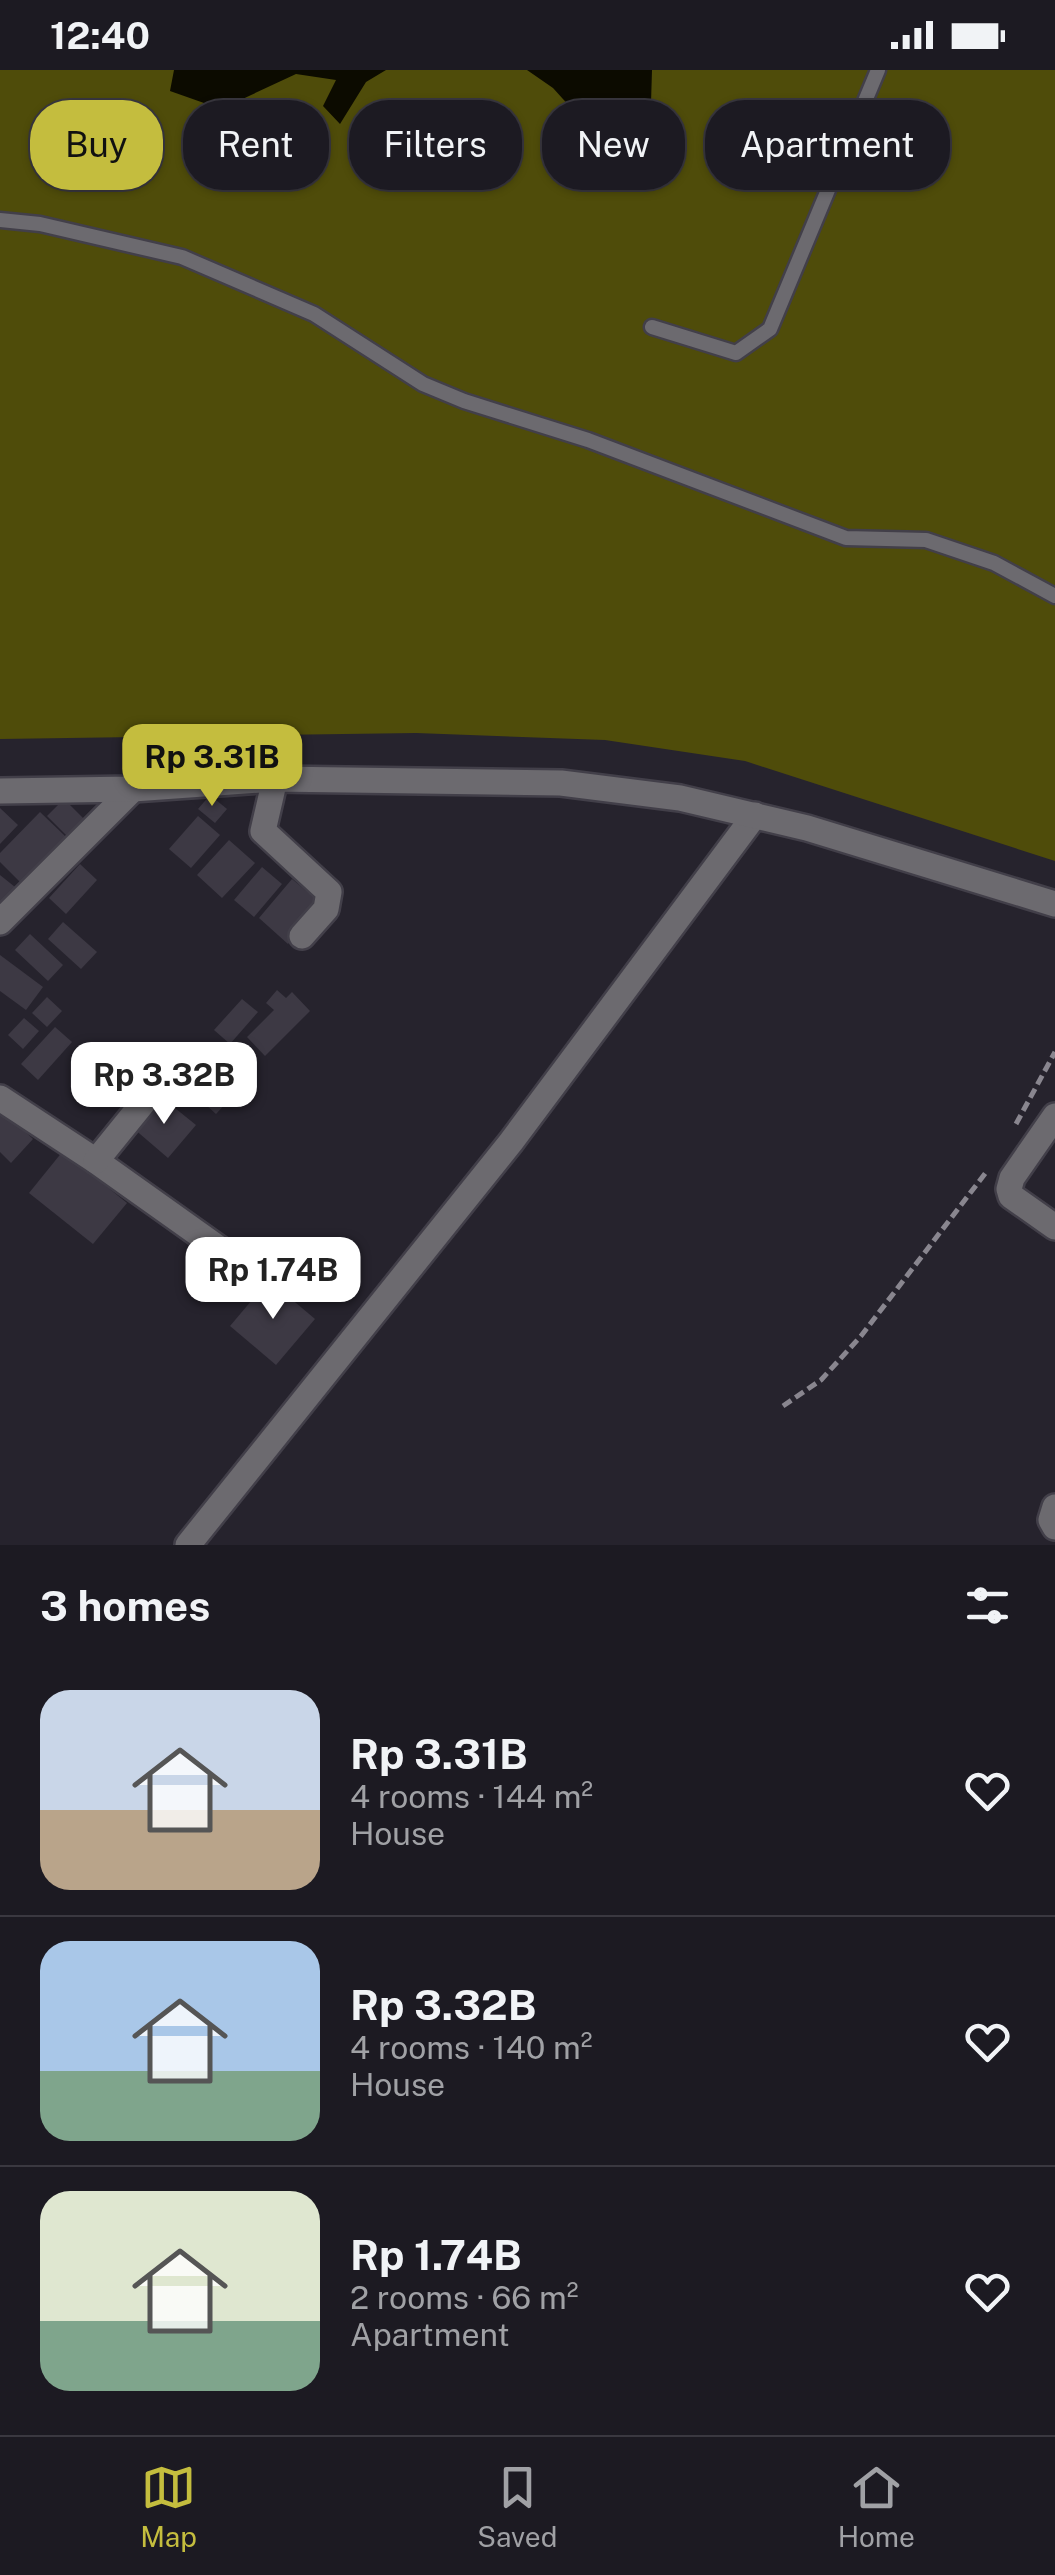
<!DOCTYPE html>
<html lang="en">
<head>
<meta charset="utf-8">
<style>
  body { margin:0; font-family:"Public Sans",sans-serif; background:#25232a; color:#f1f3f6; height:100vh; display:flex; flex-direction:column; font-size:38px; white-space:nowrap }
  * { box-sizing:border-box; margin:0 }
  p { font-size:32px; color:#a0a1a5 }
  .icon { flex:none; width:55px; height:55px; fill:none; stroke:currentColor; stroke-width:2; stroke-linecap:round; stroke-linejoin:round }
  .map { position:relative; height:1475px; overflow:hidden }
  .details { display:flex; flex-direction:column; background:#1c1a22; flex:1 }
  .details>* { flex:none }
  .guide { position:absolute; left:30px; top:30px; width:995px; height:90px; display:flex; gap:20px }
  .price { position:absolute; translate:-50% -85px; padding:0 22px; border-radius:20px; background:#fff; color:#222; font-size:32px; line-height:65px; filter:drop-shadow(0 2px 5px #0008) }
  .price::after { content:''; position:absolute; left:50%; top:60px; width:30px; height:22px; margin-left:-15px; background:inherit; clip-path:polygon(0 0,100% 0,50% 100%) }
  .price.active { background:#c4bd3e; color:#111 }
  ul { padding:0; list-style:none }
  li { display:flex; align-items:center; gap:30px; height:250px; padding:0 40px }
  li+li { border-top:2px solid #3a3840 }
  li span { display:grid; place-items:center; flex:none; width:280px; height:200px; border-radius:30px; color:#555 }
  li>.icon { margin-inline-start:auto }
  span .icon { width:120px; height:120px; fill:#fffc; stroke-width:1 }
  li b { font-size:42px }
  h2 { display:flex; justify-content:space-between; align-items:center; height:120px; padding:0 40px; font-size:42px }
  .tag { padding:0 35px; border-radius:40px; background:#1c1a22; box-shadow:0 2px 8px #0004,0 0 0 2px #3a3840; font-size:35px; line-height:90px }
  .tag.active { background:#c4bd3e; color:#111 }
  .status { display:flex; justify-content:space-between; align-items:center; height:70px; padding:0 50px; background:#1c1a22; direction:ltr }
  .status svg { height:28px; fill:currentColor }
  .menu { display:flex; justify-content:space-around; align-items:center; height:140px; border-top:2px solid #3a3840; background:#1c1a22; font-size:28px; color:#a0a1a5 }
  .menu a { display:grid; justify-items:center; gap:5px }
  .menu .active { color:#c4bd3e }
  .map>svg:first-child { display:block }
  .green { fill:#4f4c0a }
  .water { fill:#0c0b00 }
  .building { fill:#3d3944 }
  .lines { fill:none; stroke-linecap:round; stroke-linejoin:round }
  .service-casing { stroke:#423f49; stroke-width:19 }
  .minor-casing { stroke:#423f49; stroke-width:30 }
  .tertiary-casing { stroke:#423f49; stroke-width:30 }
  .path { stroke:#89868f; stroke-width:5; stroke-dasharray:10 5; stroke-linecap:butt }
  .service { stroke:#6c6a6f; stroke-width:14 }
  .minor { stroke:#6c6a6f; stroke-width:25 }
  .tertiary { stroke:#6c6a6f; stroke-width:25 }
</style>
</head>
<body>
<div class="status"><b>12:40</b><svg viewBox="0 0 49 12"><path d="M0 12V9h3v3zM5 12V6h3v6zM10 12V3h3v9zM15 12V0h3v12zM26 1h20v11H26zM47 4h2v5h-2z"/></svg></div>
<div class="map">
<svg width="1055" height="1475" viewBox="0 0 1055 1475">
  <rect width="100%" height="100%" fill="#26232d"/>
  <path class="green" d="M 0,0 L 1055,0 L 1055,791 L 745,691 L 605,670 L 416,663 L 0,669 Z"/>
  <g class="water">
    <path d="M 174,0 L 386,0 L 366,12 L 340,54 L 323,36 L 336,10 L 296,4 L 221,39 L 170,21 Z"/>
    <path d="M 527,0 L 652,0 L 651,33 L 594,100 L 582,50 L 553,18 Z"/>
  </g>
  <g class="building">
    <path d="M 210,725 L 227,739 L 215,753 L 198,739 Z"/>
    <path d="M 64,729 L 90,755 L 73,772 L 47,746 Z"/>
    <path d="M 0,738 L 18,755 L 0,774 Z"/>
    <path d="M 40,742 L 66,767 L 21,813 L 0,792 L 0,783 Z"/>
    <path d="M 198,746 L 220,765 L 191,798 L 169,779 Z"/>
    <path d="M 229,770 L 255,793 L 222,828 L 197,805 Z"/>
    <path d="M 80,794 L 97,810 L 66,844 L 49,828 Z"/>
    <path d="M 262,797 L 282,814 L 254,847 L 234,830 Z"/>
    <path d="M 0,805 L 15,817 L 0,837 Z"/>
    <path d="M 292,809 L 322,834 L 288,874 L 259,848 Z"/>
    <path d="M 63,852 L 97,882 L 81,899 L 48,869 Z"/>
    <path d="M 30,864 L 63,895 L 48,911 L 15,880 Z"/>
    <path d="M 0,885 L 43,917 L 26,940 L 0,921 Z"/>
    <path d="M 277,920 L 286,928 L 292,922 L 310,941 L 265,986 L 247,967 L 274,940 L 266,933 Z"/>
    <path d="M 47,927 L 62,941 L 47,957 L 32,943 Z"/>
    <path d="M 242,929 L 258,942 L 230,974 L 214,960 Z"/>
    <path d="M 24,948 L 39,961 L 23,979 L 8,965 Z"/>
    <path d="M 55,957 L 72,972 L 38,1010 L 21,994 Z"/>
    <path d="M 209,990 L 240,1018 L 216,1044 L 185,1016 Z"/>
    <path d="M 160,1026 L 196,1055 L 168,1088 L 133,1058 Z"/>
    <path d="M 0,1038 L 33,1069 L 11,1093 L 0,1082 Z"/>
    <path d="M 63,1081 L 127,1133 L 93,1174 L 29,1123 Z"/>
    <path d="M 269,1210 L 315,1249 L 276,1295 L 230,1256 Z"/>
  </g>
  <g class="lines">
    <g class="service-casing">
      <g id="service">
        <path d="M 0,150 L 40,154 L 182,187 L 314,244 L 423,314 L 464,331 L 588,370 L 846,468 L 926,470 L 994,493 L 1055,526"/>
        <path d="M 652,257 L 736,283 L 770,259 L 878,0"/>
      </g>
    </g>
    <g class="minor-casing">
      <g id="minor">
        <path d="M 275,709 L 263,761 L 329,822 L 326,839 L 302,866"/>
        <path d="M 0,852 L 133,719"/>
        <path d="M 0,1028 L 96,1091 L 259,1207"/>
        <path d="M 1055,1046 L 1012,1108 L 1009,1119 L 1011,1126 L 1055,1157"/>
        <path d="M 96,1091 L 177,991"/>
        <path d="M 1055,1437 L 1051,1450 L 1055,1457"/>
        <path d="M 188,1475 L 511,1072 L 755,745"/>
      </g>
    </g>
    <g class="tertiary-casing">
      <path id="tertiary" d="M 0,721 L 133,719 L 275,709 L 561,713 L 680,728 L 807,758 L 1055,834"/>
    </g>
    <g class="path">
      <path d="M 1016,1054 L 1055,982"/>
      <path d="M 783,1336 L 821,1310 L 861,1266 L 987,1101"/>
    </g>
    <use href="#service" class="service"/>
    <use href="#minor" class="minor"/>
    <use href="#tertiary" class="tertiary"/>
  </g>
</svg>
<b class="price active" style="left:212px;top:739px">Rp 3.31B</b>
<b class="price" style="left:164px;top:1057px">Rp 3.32B</b>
<b class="price" style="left:273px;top:1252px">Rp 1.74B</b>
<div class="guide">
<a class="tag active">Buy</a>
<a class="tag">Rent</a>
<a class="tag">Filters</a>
<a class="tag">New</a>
<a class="tag">Apartment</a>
</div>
</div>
<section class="details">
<h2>3 homes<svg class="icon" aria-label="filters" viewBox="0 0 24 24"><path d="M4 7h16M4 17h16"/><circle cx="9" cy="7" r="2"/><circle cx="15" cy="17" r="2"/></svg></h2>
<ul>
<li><span style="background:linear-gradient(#c9d6e8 60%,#b9a48a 0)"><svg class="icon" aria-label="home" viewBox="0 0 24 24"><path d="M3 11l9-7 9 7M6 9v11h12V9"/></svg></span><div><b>Rp 3.31B</b><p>4 rooms · 144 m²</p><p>House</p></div><svg class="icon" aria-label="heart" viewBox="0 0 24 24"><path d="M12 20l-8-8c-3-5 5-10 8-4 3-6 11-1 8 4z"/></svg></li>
<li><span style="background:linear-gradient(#a9c7e8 65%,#7fa58c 0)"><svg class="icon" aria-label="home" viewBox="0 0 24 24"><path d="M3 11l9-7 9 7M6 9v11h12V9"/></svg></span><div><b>Rp 3.32B</b><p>4 rooms · 140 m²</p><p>House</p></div><svg class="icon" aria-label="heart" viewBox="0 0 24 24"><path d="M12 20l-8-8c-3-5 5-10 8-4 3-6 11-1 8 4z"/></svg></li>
<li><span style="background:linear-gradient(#dfe7d0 65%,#7fa58c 0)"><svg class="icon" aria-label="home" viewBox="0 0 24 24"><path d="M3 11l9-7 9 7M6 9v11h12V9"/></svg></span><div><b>Rp 1.74B</b><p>2 rooms · 66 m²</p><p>Apartment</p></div><svg class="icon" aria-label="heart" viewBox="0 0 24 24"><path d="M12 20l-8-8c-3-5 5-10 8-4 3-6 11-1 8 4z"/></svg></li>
</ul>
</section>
<nav class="menu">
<a class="active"><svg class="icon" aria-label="map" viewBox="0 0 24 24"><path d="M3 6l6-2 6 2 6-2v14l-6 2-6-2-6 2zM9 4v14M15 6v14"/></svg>Map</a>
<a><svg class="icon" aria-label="saved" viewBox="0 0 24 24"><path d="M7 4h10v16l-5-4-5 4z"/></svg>Saved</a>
<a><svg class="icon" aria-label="home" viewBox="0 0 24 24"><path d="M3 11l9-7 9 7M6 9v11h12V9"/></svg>Home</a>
</nav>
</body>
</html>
